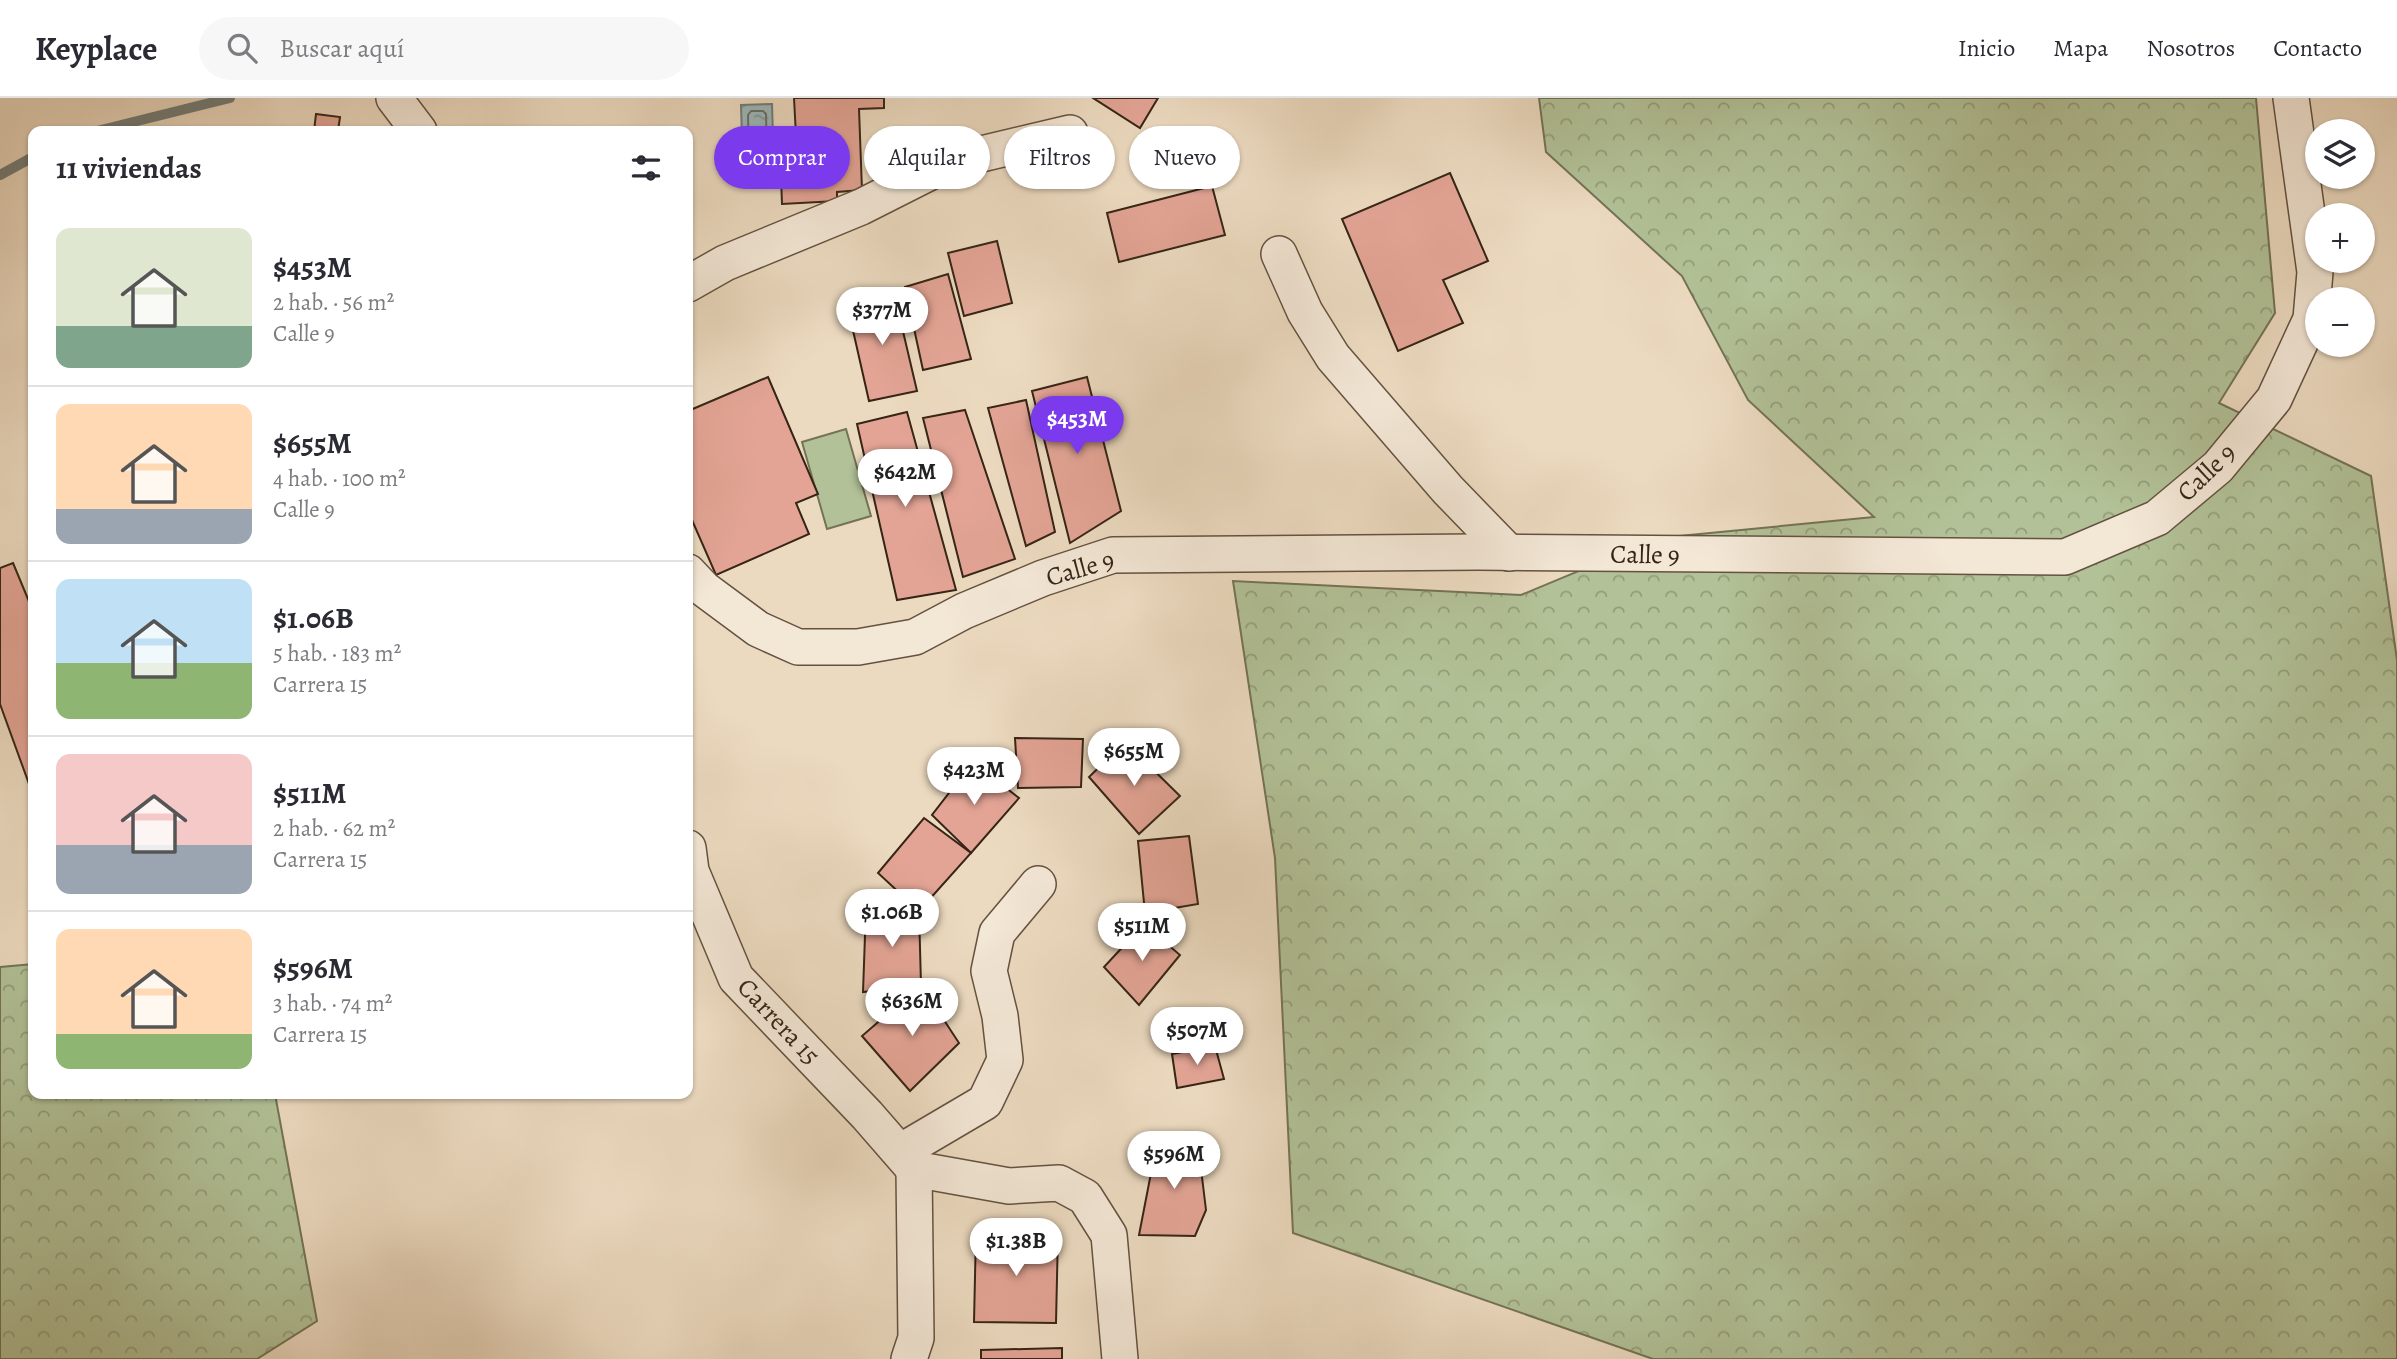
<!DOCTYPE html>
<html lang="es">
<head>
<meta charset="utf-8">
<style>
  body { margin:0; font-family:Alegreya,serif; background:#f7f7f7; color:#2b2b33; height:100vh; display:flex; flex-direction:column; font-size:26px; white-space:nowrap }
  * { box-sizing:border-box; margin:0 }
  p { font-size:23px; color:#7c7c81 }
  .icon { flex:none; width:38px; height:38px; fill:none; stroke:currentColor; stroke-width:2; stroke-linecap:round; stroke-linejoin:round }
  .map { position:relative; flex:1; overflow:hidden }
  .panel { position:absolute; left:28px; top:28px; width:665px; height:973px; display:flex; flex-direction:column; background:#fff; border-radius:14px; box-shadow:0 2px 5px #0004 }
  .panel>* { flex:none }
  .top-card { position:absolute; left:714px; top:28px; width:665px; height:63px; display:flex; gap:14px }
  .fabs { position:absolute; left:2305px; top:21px; display:grid; gap:14px }
  .fabs a { display:grid; place-items:center; width:70px; height:70px; border-radius:50%; background:#fff; box-shadow:0 2px 5px #0004; font-size:35px }
  .price { position:absolute; translate:-50% -60px; padding:0 16px; border-radius:24px; background:#fff; color:#222; font-size:23px; line-height:46px; filter:drop-shadow(0 2px 4px #0008) }
  .price::after { content:''; position:absolute; left:50%; top:42px; width:21px; height:16px; margin-left:-10px; background:inherit; clip-path:polygon(0 0,100% 0,50% 100%) }
  .price.current { background:#7c3aed; color:#fff }
  ul { padding:0; list-style:none }
  li { display:flex; align-items:center; gap:21px; height:175px; padding:0 28px }
  li+li { border-top:2px solid #e1e1e2 }
  li span { display:grid; place-items:center; flex:none; width:196px; height:140px; border-radius:14px; color:#555 }
  li>.icon { margin-inline-start:auto }
  span .icon { width:84px; height:84px; fill:#fffc; stroke-width:1 }
  li b { font-size:30px }
  h2 { display:flex; justify-content:space-between; align-items:center; height:84px; padding:0 28px; font-size:30px }
  .chip { padding:0 24px; border-radius:32px; background:#fff; box-shadow:0 2px 5px #0004; font-size:24px; line-height:63px }
  .chip.current { background:#7c3aed; color:#fff }
  header { display:flex; align-items:center; gap:42px; box-sizing:border-box; height:98px; padding:0 35px; background:#fff; border-bottom:2px solid #e1e1e2 }
  header strong { font-size:33px }
  nav { display:flex; gap:38px; margin-inline-start:auto; font-size:24px }
  .search { width:490px; height:63px; background:#f7f7f7; display:flex; align-items:center; gap:18px; box-sizing:border-box; padding:0 24px; border-radius:38px; color:#7c7c81; font-size:26px }
  .map>svg:first-child { display:block }
  .forest { fill:url(#forest-crowns); stroke:#747356; stroke-width:2 }
  .pitch { fill:#b2c197; stroke:#747356; stroke-width:2 }
  .water { fill:url(#water-ripples); stroke:#737d79; stroke-width:2 }
  .lines { fill:none; stroke-linecap:round; stroke-linejoin:round }
  .shore { stroke:#696e68; stroke-width:2 }
  .stream { stroke:#737d79; stroke-width:10 }
  .building { fill:#e3a495; stroke:#362516; stroke-width:2 }
  .minor-casing { stroke:#645240; stroke-width:38 }
  .minor { stroke:#f3e7d6; stroke-width:35 }
  .labels { text-anchor:middle; stroke-width:5; stroke-linejoin:round; paint-order:stroke }
  .street-label { font-size:26px; fill:#362516; stroke:#f3e7d6 }
</style>
</head>
<body>
<header>
<strong>Keyplace</strong>
<div class="search"><svg class="icon" aria-label="search" viewBox="0 0 24 24"><circle cx="10" cy="10" r="6"/><path d="M15 15l6 6"/></svg>Buscar aquí</div>
<nav><a>Inicio</a><a>Mapa</a><a>Nosotros</a><a>Contacto</a></nav>
</header>
<div class="map">
<svg width="2397" height="1261" viewBox="0 0 2397 1261">
  <defs>
    <pattern id="forest-crowns" width="20" height="18" patternUnits="userSpaceOnUse" patternTransform="scale(1.75)"><rect width="20" height="18" fill="#b2c197"/><path d="M2 6a3 3 0 1 1 6 0M12 15a3 3 0 1 1 6 0" fill="none" stroke="#929d7a"/></pattern>
    <pattern id="water-ripples" width="26" height="14" patternUnits="userSpaceOnUse" patternTransform="scale(1.75)"><rect width="26" height="14" fill="#9cb8bb"/><path d="M2 4q2-2 4 0t4 0M15 11q2-2 4 0t4 0" fill="none" stroke="#809597"/></pattern>
  </defs>
  <rect width="100%" height="100%" fill="#ecdac0"/>
  <filter id="stains"><feTurbulence type="fractalNoise" baseFrequency=".00286" numOctaves="4"/><feColorMatrix values="0 0 0 0 .2 0 0 0 0 .09 0 0 0 0 .02 0 0 0 .5 -.17"/></filter>
  <radialGradient id="worn" r=".72"><stop offset=".6" stop-color="#630" stop-opacity="0"/><stop offset="1" stop-color="#630" stop-opacity=".3"/></radialGradient>
  <g class="forest">
    <path d="M 1539,0 L 2256,0 L 2275,215 L 2219,305 L 2371,378 L 2397,562 L 2397,1261 L 1653,1261 L 1293,1135 L 1275,760 L 1233,483 L 1521,497 L 1658,440 L 1874,419 L 1748,302 L 1682,178 L 1546,54 Z"/>
    <path d="M 33,866 L 33,996 L 275,996 L 317,1223 L 257,1261 L 0,1261 L 0,869 Z"/>
  </g>
  <path class="pitch" d="M 846,331 L 871,418 L 827,431 L 802,344 Z"/>
  <path class="water" d="M 772,6 L 774,70 L 743,72 L 741,7 Z"/>
  <g class="lines">
    <path class="shore" d="M 751,13 L 763,13 L 766,16 L 767,61 L 764,64 L 752,64 L 749,62 L 748,17 Z"/>
    <g class="stream">
      <path d="M 97,33 L 230,0"/>
      <path d="M 0,77 L 33,59"/>
    </g>
  </g>
  <g class="building">
    <path d="M 794,0 L 884,0 L 884,10 L 859,11 L 862,92 L 837,94 L 837,103 L 782,106 L 781,79 L 791,78 L 790,58 L 797,57 Z"/>
    <path d="M 1093,0 L 1158,0 L 1140,30 Z"/>
    <path d="M 316,16 L 340,19 L 338,33 L 314,33 Z"/>
    <path d="M 274,30 L 303,33 L 273,33 Z"/>
    <path d="M 1450,75 L 1488,163 L 1443,182 L 1463,225 L 1398,253 L 1342,121 Z"/>
    <path d="M 1212,88 L 1225,137 L 1119,164 L 1107,115 Z"/>
    <path d="M 997,143 L 1012,205 L 964,218 L 948,155 Z"/>
    <path d="M 948,176 L 971,261 L 923,272 L 905,189 Z"/>
    <path d="M 894,195 L 917,293 L 869,303 L 847,206 Z"/>
    <path d="M 768,279 L 818,396 L 796,405 L 809,436 L 716,477 L 688,413 L 688,313 Z"/>
    <path d="M 1087,279 L 1121,413 L 1070,445 L 1032,293 Z"/>
    <path d="M 1026,302 L 1055,434 L 1026,448 L 988,310 Z"/>
    <path d="M 965,312 L 1015,461 L 963,479 L 923,320 Z"/>
    <path d="M 907,314 L 956,492 L 897,502 L 857,326 Z"/>
    <path d="M 13,465 L 33,513 L 33,697 L 0,606 L 0,470 Z"/>
    <path d="M 1015,640 L 1083,641 L 1081,689 L 1018,690 Z"/>
    <path d="M 1125,644 L 1180,698 L 1139,736 L 1089,679 Z"/>
    <path d="M 973,664 L 1019,700 L 971,755 L 932,717 Z"/>
    <path d="M 924,720 L 971,755 L 919,813 L 878,775 Z"/>
    <path d="M 1189,738 L 1198,806 L 1145,815 L 1138,743 Z"/>
    <path d="M 866,809 L 919,813 L 921,887 L 863,894 Z"/>
    <path d="M 1144,826 L 1180,857 L 1139,907 L 1104,869 Z"/>
    <path d="M 921,887 L 959,945 L 910,993 L 862,938 Z"/>
    <path d="M 1215,948 L 1224,981 L 1177,990 L 1172,956 Z"/>
    <path d="M 1158,1039 L 1198,1046 L 1206,1112 L 1195,1138 L 1139,1137 Z"/>
    <path d="M 976,1134 L 1058,1135 L 1056,1225 L 974,1224 Z"/>
    <path d="M 1062,1250 L 1062,1261 L 981,1261 L 981,1252 Z"/>
  </g>
  <g class="lines">
    <g class="minor-casing">
      <g id="minor">
        <path d="M 394,0 L 419,33"/>
        <path d="M 1279,156 L 1305,214 L 1333,259 L 1448,392 L 1509,455"/>
        <path d="M 688,186 L 725,165 L 861,109 L 952,63 L 1070,35"/>
        <path d="M 688,474 L 704,491 L 758,531 L 798,549 L 858,549 L 915,539 L 964,513 L 1043,480 L 1113,457 L 1478,454 L 2065,459 L 2157,420 L 2218,369 L 2274,301 L 2311,221 L 2315,174 L 2291,0"/>
        <path d="M 688,750 L 691,773 L 736,880 L 867,1017 L 914,1071"/>
        <path d="M 900,1054 L 985,1004 L 1005,962 L 1000,918 L 989,873 L 997,835 L 1038,786"/>
        <path d="M 914,1071 L 1009,1088 L 1059,1085 L 1085,1099 L 1109,1137 L 1120,1261"/>
        <path d="M 909,1261 L 916,1240 L 914,1071"/>
      </g>
    </g>
    <use href="#minor" class="minor"/>
  </g>
  <g class="labels">
    <g class="street-label">
      <text transform="translate(2206 374) rotate(-44)" y="9">Calle 9</text>
      <text transform="translate(1645 456) rotate(1)" y="9">Calle 9</text>
      <text transform="translate(1080 470) rotate(-16)" y="9">Calle 9</text>
      <text transform="translate(779 923) rotate(47)" y="9">Carrera 15</text>
    </g>
  </g>
  <rect width="100%" height="100%" filter="url(#stains)"/>
  <rect width="100%" height="100%" fill="url(#worn)"/>
</svg>
<div class="fabs">
<a><svg class="icon" aria-label="layers" viewBox="0 0 24 24"><path d="M12 4l9 5-9 5-9-5zM3 14l9 5 9-5"/></svg></a>
<a>+</a>
<a>−</a>
</div>
<b class="price" style="left:882px;top:249px">$377M</b>
<b class="price current" style="left:1077px;top:358px">$453M</b>
<b class="price" style="left:905px;top:411px">$642M</b>
<b class="price" style="left:1134px;top:690px">$655M</b>
<b class="price" style="left:974px;top:709px">$423M</b>
<b class="price" style="left:892px;top:851px">$1.06B</b>
<b class="price" style="left:1142px;top:865px">$511M</b>
<b class="price" style="left:912px;top:940px">$636M</b>
<b class="price" style="left:1197px;top:969px">$507M</b>
<b class="price" style="left:1174px;top:1093px">$596M</b>
<b class="price" style="left:1016px;top:1180px">$1.38B</b>
<div class="top-card">
<a class="chip current">Comprar</a>
<a class="chip">Alquilar</a>
<a class="chip">Filtros</a>
<a class="chip">Nuevo</a>
</div>
<section class="panel">
<h2>11 viviendas<svg class="icon" aria-label="filters" viewBox="0 0 24 24"><path d="M4 7h16M4 17h16"/><circle cx="9" cy="7" r="2"/><circle cx="15" cy="17" r="2"/></svg></h2>
<ul>
<li><span style="background:linear-gradient(#dfe7d0 70%,#7fa58c 0)"><svg class="icon" aria-label="home" viewBox="0 0 24 24"><path d="M3 11l9-7 9 7M6 9v11h12V9"/></svg></span><div><b>$453M</b><p>2 hab. · 56 m²</p><p>Calle 9</p></div></li>
<li><span style="background:linear-gradient(#ffd9b3 75%,#9aa5b1 0)"><svg class="icon" aria-label="home" viewBox="0 0 24 24"><path d="M3 11l9-7 9 7M6 9v11h12V9"/></svg></span><div><b>$655M</b><p>4 hab. · 100 m²</p><p>Calle 9</p></div></li>
<li><span style="background:linear-gradient(#bfe0f5 60%,#8fb573 0)"><svg class="icon" aria-label="home" viewBox="0 0 24 24"><path d="M3 11l9-7 9 7M6 9v11h12V9"/></svg></span><div><b>$1.06B</b><p>5 hab. · 183 m²</p><p>Carrera 15</p></div></li>
<li><span style="background:linear-gradient(#f6c9c9 65%,#9aa5b1 0)"><svg class="icon" aria-label="home" viewBox="0 0 24 24"><path d="M3 11l9-7 9 7M6 9v11h12V9"/></svg></span><div><b>$511M</b><p>2 hab. · 62 m²</p><p>Carrera 15</p></div></li>
<li><span style="background:linear-gradient(#ffd9b3 75%,#8fb573 0)"><svg class="icon" aria-label="home" viewBox="0 0 24 24"><path d="M3 11l9-7 9 7M6 9v11h12V9"/></svg></span><div><b>$596M</b><p>3 hab. · 74 m²</p><p>Carrera 15</p></div></li>
</ul>
</section>
</div>
</body>
</html>
